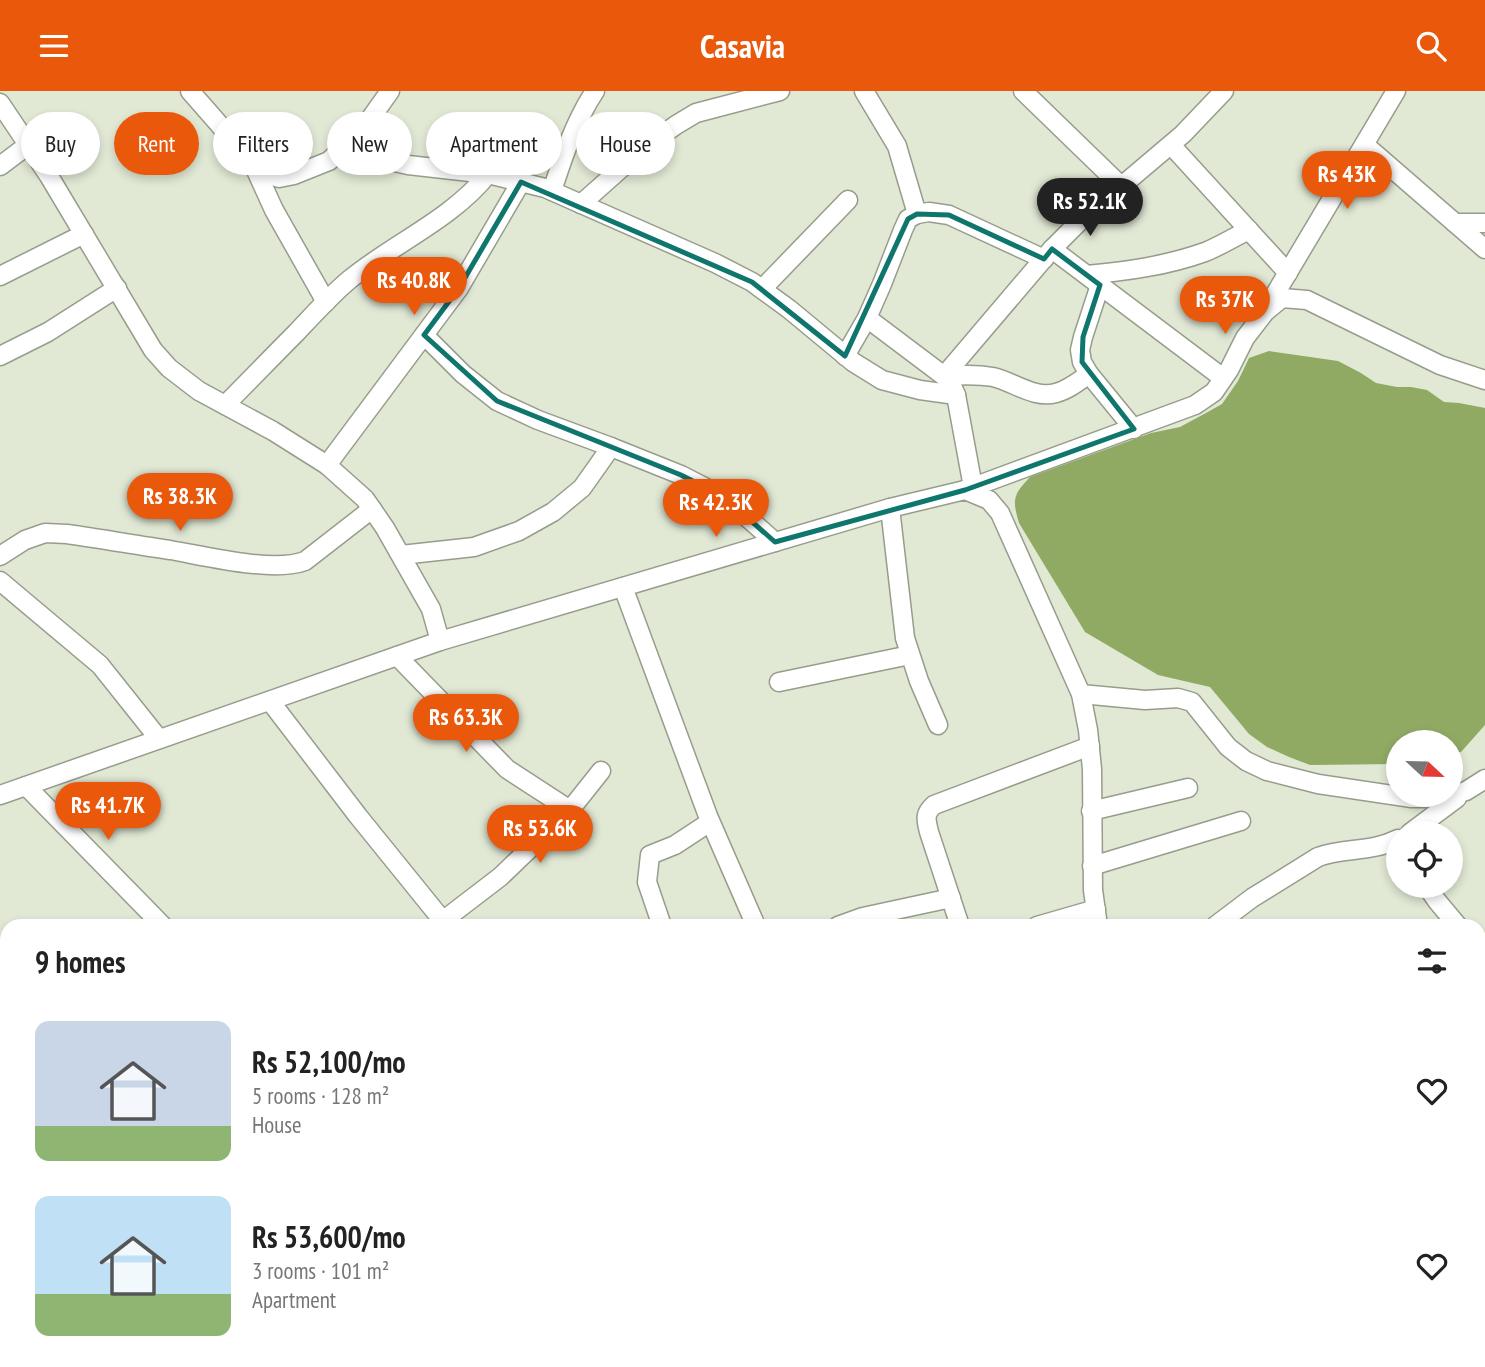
<!DOCTYPE html>
<html lang="en">
<head>
<meta charset="utf-8">
<style>
  body { margin:0; font-family:"PT Sans Narrow",sans-serif; background:#f2f2f2; color:#222; height:100vh; display:flex; flex-direction:column; font-size:26px; white-space:nowrap }
  * { box-sizing:border-box; margin:0 }
  p { font-size:23px; color:#767676 }
  .icon { flex:none; width:38px; height:38px; fill:none; stroke:currentColor; stroke-width:2; stroke-linecap:round; stroke-linejoin:round }
  .map { position:relative; flex:1; overflow:hidden }
  .panel { position:absolute; left:0px; top:828px; width:1486px; height:450px; display:flex; flex-direction:column; background:#fff; border-radius:21px 21px 0 0; box-shadow:0 4px 10px #0003 }
  .panel>* { flex:none }
  .guide { position:absolute; left:21px; top:21px; width:700px; height:63px; display:flex; gap:14px }
  .needle { width:46px; rotate:112deg }
  .fabs { position:absolute; left:1386px; top:639px; display:grid; gap:14px }
  .fabs a { display:grid; place-items:center; width:77px; height:77px; border-radius:50%; background:#fff; box-shadow:0 4px 10px #0003; font-size:35px }
  .price { position:absolute; translate:-50% -60px; padding:0 16px; border-radius:24px; background:#ea580c; color:#fff; font-size:23px; line-height:46px; filter:drop-shadow(0 2px 4px #0008) }
  .price::after { content:''; position:absolute; left:50%; top:42px; width:21px; height:16px; margin-left:-10px; background:inherit; clip-path:polygon(0 0,100% 0,50% 100%) }
  .price.on { background:#222; color:#fff }
  ul { padding:0; list-style:none }
  li { display:flex; align-items:center; gap:21px; height:175px; padding:0 35px }
  li span { display:grid; place-items:center; flex:none; width:196px; height:140px; border-radius:14px; color:#555 }
  li>.icon { margin-inline-start:auto }
  span .icon { width:84px; height:84px; fill:#fffc; stroke-width:1 }
  li b { font-size:30px }
  h2 { display:flex; justify-content:space-between; align-items:center; height:84px; padding:0 35px; font-size:30px }
  .chip { padding:0 24px; border-radius:32px; background:#fff; box-shadow:0 4px 10px #0003; font-size:24px; line-height:63px }
  .chip.on { background:#ea580c; color:#fff }
  header { display:flex; justify-content:space-between; align-items:center; height:91px; padding:0 35px; background:#ea580c; color:#fff; font-size:32px; font-weight:700 }
  .map>svg:first-child { display:block }
  .water { fill:#90a963 }
  .lines { fill:none; stroke-linecap:round; stroke-linejoin:round }
  .minor-casing { stroke:#969d8b; stroke-width:21 }
  .minor { stroke:#fff; stroke-width:18 }
  .marked { fill:none; stroke:#0f766e; stroke-width:5; stroke-linejoin:round }
</style>
</head>
<body>
<header><svg class="icon" aria-label="menu" viewBox="0 0 24 24"><path d="M4 6h16M4 12h16M4 18h16"/></svg>Casavia<svg class="icon" aria-label="search" viewBox="0 0 24 24"><circle cx="10" cy="10" r="6"/><path d="M15 15l6 6"/></svg></header>
<div class="map">
<svg width="1485" height="1276" viewBox="0 0 1485 1276">
  <rect width="100%" height="100%" fill="#e1e9d5"/>
  <path class="water" d="M 1269,260 L 1338,270 L 1361,282 L 1376,292 L 1397,296 L 1411,296 L 1427,299 L 1444,311 L 1459,312 L 1485,317 L 1485,634 L 1461,661 L 1451,663 L 1451,651 L 1398,651 L 1398,673 L 1310,674 L 1289,666 L 1267,656 L 1249,643 L 1210,596 L 1158,584 L 1085,541 L 1019,432 C 1012,408 1013,404 1030,386 L 1151,342 L 1180,336 L 1206,322 L 1222,313 L 1238,290 L 1249,267 Z"/>
  <g class="lines">
    <g class="minor-casing">
      <g id="minor">
        <path d="M 190,0 L 253,72 L 266,83 L 279,87 L 294,84 L 329,70 L 363,38 L 390,0"/>
        <path d="M 864,0 L 897,55 L 917,123"/>
        <path d="M 1023,0 L 1121,95"/>
        <path d="M 0,12 L 49,85 L 153,259 L 169,277 L 199,300 L 273,340 L 327,374 L 365,408 L 385,437 L 431,518 L 440,550"/>
        <path d="M 1171,54 L 1288,182"/>
        <path d="M 1365,54 L 1485,158"/>
        <path d="M 341,59 L 408,74 L 488,83 L 545,97 L 715,172 L 752,191 L 789,218 L 853,271 L 882,289 L 920,299 L 956,304"/>
        <path d="M 0,75 L 28,54"/>
        <path d="M 254,75 L 274,119 L 326,211"/>
        <path d="M 552,100 C 563,66 575,30 595,0"/>
        <path d="M 581,113 L 644,57 L 676,34 L 696,22 L 780,0"/>
        <path d="M 1455,132 L 1485,132"/>
        <path d="M 1052,158 L 1223,287"/>
        <path d="M 1087,184 C 1127,180 1166,175 1205,161 C 1220,155 1234,146 1249,139"/>
        <path d="M 0,185 L 84,143"/>
        <path d="M 1100,194 L 1083,246 L 1080,259 L 1082,271 L 1089,283 L 1134,338"/>
        <path d="M 762,198 L 848,109"/>
        <path d="M 1268,215 L 1396,0"/>
        <path d="M 867,227 L 944,285 L 952,295 L 956,304 L 973,396"/>
        <path d="M 424,244 L 463,283 L 497,310 L 538,329 L 611,356 L 681,384 L 724,406 L 775,451"/>
        <path d="M 0,265 L 48,241 L 117,197"/>
        <path d="M 845,265 L 867,227 L 882,193 L 903,139 L 908,128 L 917,123 L 929,121 L 949,124 L 1044,168"/>
        <path d="M 944,285 L 1052,158 L 1078,132 L 1183,43 L 1224,0"/>
        <path d="M 944,285 C 960,284 976,283 993,286 C 1014,291 1034,308 1056,302 C 1068,299 1079,290 1089,283"/>
        <path d="M 225,314 C 249,290 272,266 296,242 C 313,224 330,205 349,189 C 394,152 451,129 488,83"/>
        <path d="M 327,374 L 459,197 L 521,91"/>
        <path d="M 965,399 L 1195,314 L 1214,301 L 1229,279 L 1245,247 L 1265,221 L 1282,207 L 1307,209 L 1440,274 L 1485,289"/>
        <path d="M 890,417 L 905,547 L 919,590 L 938,634"/>
        <path d="M 401,464 L 474,456 L 519,440 L 553,421 L 582,397 L 611,356"/>
        <path d="M 0,465 L 25,449 L 45,442 L 67,443 C 102,448 136,454 170,459 C 205,465 273,482 305,470 L 372,418"/>
        <path d="M 0,490 L 100,574 L 159,648"/>
        <path d="M 623,496 L 708,725 L 756,835"/>
        <path d="M 397,565 L 507,678 L 570,719"/>
        <path d="M 779,591 L 910,564"/>
        <path d="M 1081,603 L 1145,609 L 1178,607 L 1192,611 L 1228,656 L 1246,670 L 1267,680 L 1318,693 L 1412,707 L 1444,707 L 1466,700 L 1485,688"/>
        <path d="M 270,610 L 358,725 L 447,835"/>
        <path d="M 26,695 L 163,835"/>
        <path d="M 0,704 L 440,550 L 890,417 L 965,399 L 989,409 L 1000,422 L 1081,603 L 1088,639 L 1092,678 L 1093,799 L 1098,835"/>
        <path d="M 1091,720 L 1188,697"/>
        <path d="M 1410,742 L 1457,707"/>
        <path d="M 1092,775 L 1241,730"/>
        <path d="M 1426,794 L 1437,810 L 1458,835"/>
        <path d="M 436,835 L 500,786 L 570,719 L 601,680"/>
        <path d="M 662,835 L 647,791 L 650,764 L 675,754 L 710,731"/>
        <path d="M 838,835 L 863,826 L 951,807"/>
        <path d="M 960,835 L 929,741 C 926,728 924,723 934,714 L 1090,655"/>
        <path d="M 1037,835 L 1096,818"/>
        <path d="M 1215,835 L 1252,807 L 1318,766 C 1345,756 1370,762 1398,748"/>
        <path d="M 1479,856 L 1485,863"/>
        <path d="M 0,883 L 7,894"/>
        <path d="M 0,1007 L 7,1013"/>
        <path d="M 1483,1044 L 1485,1043"/>
        <path d="M 1479,1088 L 1485,1085"/>
        <path d="M 0,1099 L 7,1091"/>
        <path d="M 1479,1120 L 1485,1129"/>
        <path d="M 302,1270 L 310,1276"/>
        <path d="M 417,1270 L 425,1276"/>
        <path d="M 502,1270 L 509,1276"/>
        <path d="M 594,1270 L 598,1276"/>
        <path d="M 879,1270 L 879,1276"/>
        <path d="M 1124,1270 L 1125,1276"/>
        <path d="M 76,1276 L 79,1270"/>
        <path d="M 260,1276 L 264,1270"/>
        <path d="M 550,1276 L 554,1270"/>
      </g>
    </g>
    <use href="#minor" class="minor"/>
  </g>
  <path class="marked" d="M 521,91 L 752,191 L 845,265 L 908,128 L 917,123 L 949,124 L 1044,168 L 1052,158 L 1100,194 L 1083,246 L 1082,271 L 1134,338 L 965,399 L 775,451 L 724,406 L 681,384 L 497,310 L 424,244 L 459,197 Z"/>
</svg>
<div class="fabs">
<a><svg class="needle" viewBox="-14 -14 28 28"><path d="M0-13l5 13h-10z" fill="#e53935"/><path d="M0 13l5-13h-10z" fill="#767676"/></svg></a>
<a><svg class="icon" aria-label="locate" viewBox="0 0 24 24"><circle cx="12" cy="12" r="6"/><path d="M12 2v4M12 18v4M2 12h4M18 12h4"/></svg></a>
</div>
<b class="price" style="left:1347px;top:120px">Rs 43K</b>
<b class="price on" style="left:1090px;top:147px">Rs 52.1K</b>
<b class="price" style="left:414px;top:226px">Rs 40.8K</b>
<b class="price" style="left:1225px;top:245px">Rs 37K</b>
<b class="price" style="left:180px;top:442px">Rs 38.3K</b>
<b class="price" style="left:716px;top:448px">Rs 42.3K</b>
<b class="price" style="left:466px;top:663px">Rs 63.3K</b>
<b class="price" style="left:108px;top:751px">Rs 41.7K</b>
<b class="price" style="left:540px;top:774px">Rs 53.6K</b>
<div class="guide">
<a class="chip">Buy</a>
<a class="chip on">Rent</a>
<a class="chip">Filters</a>
<a class="chip">New</a>
<a class="chip">Apartment</a>
<a class="chip">House</a>
</div>
<section class="panel">
<h2>9 homes<svg class="icon" aria-label="filters" viewBox="0 0 24 24"><path d="M4 7h16M4 17h16"/><circle cx="9" cy="7" r="2"/><circle cx="15" cy="17" r="2"/></svg></h2>
<ul>
<li><span style="background:linear-gradient(#c9d6e8 75%,#8fb573 0)"><svg class="icon" aria-label="home" viewBox="0 0 24 24"><path d="M3 11l9-7 9 7M6 9v11h12V9"/></svg></span><div><b>Rs 52,100/mo</b><p>5 rooms · 128 m²</p><p>House</p></div><svg class="icon" aria-label="heart" viewBox="0 0 24 24"><path d="M12 20l-8-8c-3-5 5-10 8-4 3-6 11-1 8 4z"/></svg></li>
<li><span style="background:linear-gradient(#bfe0f5 70%,#8fb573 0)"><svg class="icon" aria-label="home" viewBox="0 0 24 24"><path d="M3 11l9-7 9 7M6 9v11h12V9"/></svg></span><div><b>Rs 53,600/mo</b><p>3 rooms · 101 m²</p><p>Apartment</p></div><svg class="icon" aria-label="heart" viewBox="0 0 24 24"><path d="M12 20l-8-8c-3-5 5-10 8-4 3-6 11-1 8 4z"/></svg></li>
</ul>
</section>
</div>
</body>
</html>
